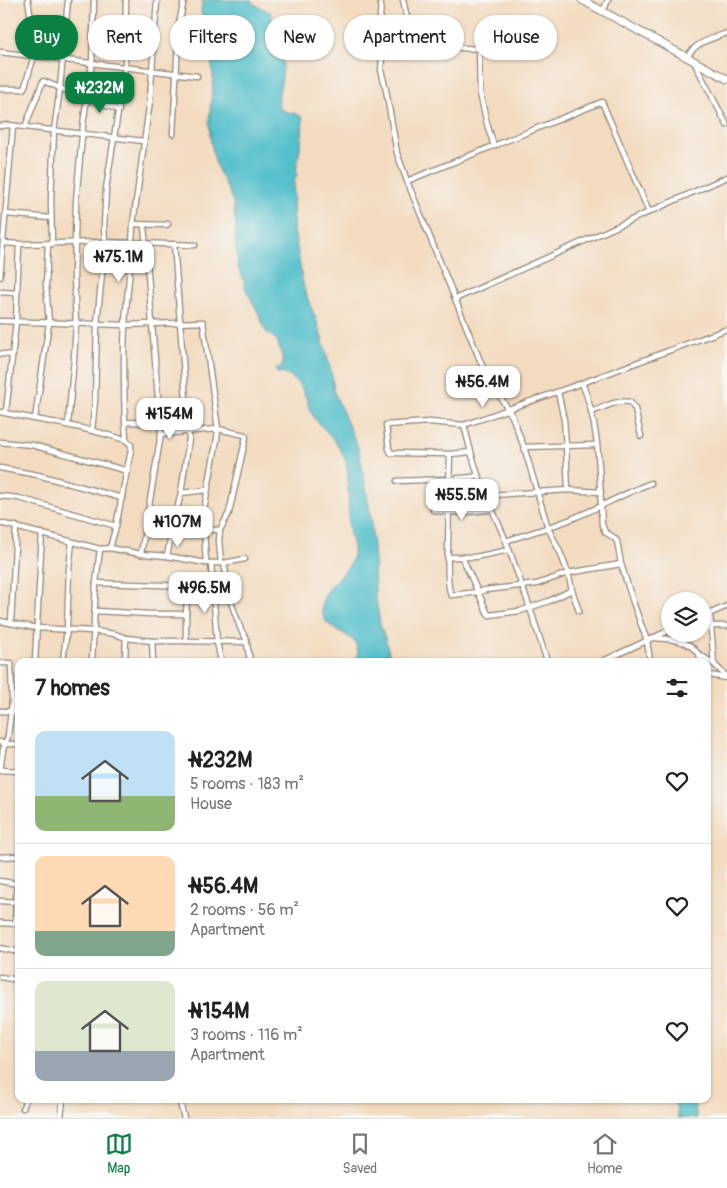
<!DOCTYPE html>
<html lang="en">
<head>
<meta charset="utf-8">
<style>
  body { margin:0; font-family:Pangolin,sans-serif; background:#f2f2f2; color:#222; height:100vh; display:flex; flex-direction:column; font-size:19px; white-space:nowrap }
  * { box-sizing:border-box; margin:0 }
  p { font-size:16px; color:#767676 }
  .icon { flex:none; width:28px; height:28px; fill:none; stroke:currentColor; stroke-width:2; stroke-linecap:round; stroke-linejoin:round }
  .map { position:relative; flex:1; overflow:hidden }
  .drawer { position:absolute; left:15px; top:658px; width:696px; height:445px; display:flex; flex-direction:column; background:#fff; border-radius:10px; box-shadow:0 1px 4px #0004 }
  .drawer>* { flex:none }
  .banner { position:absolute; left:15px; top:15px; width:698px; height:45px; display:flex; gap:10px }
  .controls { position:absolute; left:661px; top:592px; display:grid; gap:10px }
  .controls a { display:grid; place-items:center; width:50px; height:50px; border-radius:50%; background:#fff; box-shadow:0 1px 4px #0004; font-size:25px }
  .price { position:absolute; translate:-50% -42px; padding:0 11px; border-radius:10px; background:#fff; color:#222; font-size:16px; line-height:32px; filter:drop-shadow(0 1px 2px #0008) }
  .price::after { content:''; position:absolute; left:50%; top:30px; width:15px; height:11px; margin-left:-8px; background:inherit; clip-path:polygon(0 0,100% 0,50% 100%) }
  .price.on { background:#0b8043; color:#fff }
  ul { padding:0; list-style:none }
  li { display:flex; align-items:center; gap:15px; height:125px; padding:0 20px }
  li+li { border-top:1px solid #e0e0e0 }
  li span { display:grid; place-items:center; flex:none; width:140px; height:100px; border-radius:10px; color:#555 }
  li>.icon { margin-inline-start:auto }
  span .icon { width:60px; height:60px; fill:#fffc; stroke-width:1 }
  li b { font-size:21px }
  h2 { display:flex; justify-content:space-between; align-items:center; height:60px; padding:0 20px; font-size:21px }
  .pill { padding:0 18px; border-radius:22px; background:#fff; box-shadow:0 1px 4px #0004; font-size:18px; line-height:45px }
  .pill.on { background:#0b8043; color:#fff }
  .tabs { display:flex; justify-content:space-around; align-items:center; height:70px; border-top:1px solid #e0e0e0; background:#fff; font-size:14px; color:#767676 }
  .tabs a { display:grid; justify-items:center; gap:2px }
  .tabs .on { color:#0b8043 }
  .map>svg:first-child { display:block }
  .water { fill:#52bfcb; stroke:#3e757b }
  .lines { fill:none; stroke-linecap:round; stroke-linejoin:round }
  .street-casing { stroke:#8f8376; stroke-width:7 }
  .primary-casing { stroke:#8f8376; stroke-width:9 }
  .street { stroke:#fff; stroke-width:4.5 }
  .primary { stroke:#fff; stroke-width:7 }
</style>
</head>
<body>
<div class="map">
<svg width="727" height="1118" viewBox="0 0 727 1118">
  <rect width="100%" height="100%" fill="#f6f6f2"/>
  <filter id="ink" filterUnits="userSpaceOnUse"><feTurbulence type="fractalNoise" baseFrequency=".02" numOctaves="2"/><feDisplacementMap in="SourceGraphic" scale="10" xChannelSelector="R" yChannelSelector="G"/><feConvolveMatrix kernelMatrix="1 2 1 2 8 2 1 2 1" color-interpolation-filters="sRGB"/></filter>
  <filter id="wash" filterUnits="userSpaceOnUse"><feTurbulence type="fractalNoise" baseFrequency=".0096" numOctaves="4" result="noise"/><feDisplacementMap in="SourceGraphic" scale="20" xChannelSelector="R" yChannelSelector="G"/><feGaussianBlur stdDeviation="1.12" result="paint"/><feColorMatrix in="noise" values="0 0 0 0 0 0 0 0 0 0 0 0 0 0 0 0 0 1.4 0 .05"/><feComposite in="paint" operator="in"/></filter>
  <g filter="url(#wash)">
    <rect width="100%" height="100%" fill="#f3dbc0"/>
    <g class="water">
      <path d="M 203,0 L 251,0 L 254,4 L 270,12 C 274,20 272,27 273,35 C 276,48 284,47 283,64 C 283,79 277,94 279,108 C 287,114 296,111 303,118 L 302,136 L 296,172 L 297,174 L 294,182 L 293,224 L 304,289 L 317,322 L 323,341 L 332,375 L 334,392 L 358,447 L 362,466 L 371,518 L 374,558 L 375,593 L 380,624 L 386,641 L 391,661 L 357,661 C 358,656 358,651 357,646 C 350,630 323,632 322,609 C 320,586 351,575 353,554 C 354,545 349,536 349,527 C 348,513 349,499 348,485 C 348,478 348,470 346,463 C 342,450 335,440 326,431 C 322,426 317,422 313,416 C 308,408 306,392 299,385 C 292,378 288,373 277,373 L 276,369 L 280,367 L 283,364 L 283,360 L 277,340 L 266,332 L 258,312 L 246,290 L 242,275 L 238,268 L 235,240 L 236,225 L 233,202 L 228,189 L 219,172 L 214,159 L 210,136 L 209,121 L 213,82 L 213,74 L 210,52 L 210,38 L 202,18 L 201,9 Z"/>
      <path d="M 671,1099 L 691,1099 L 695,1106 L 697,1118 L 678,1118 L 677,1108 Z"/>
    </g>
  </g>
  <g filter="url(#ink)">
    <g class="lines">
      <g class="street-casing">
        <g id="street">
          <path d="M 157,0 L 150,100 L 133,224 C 132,258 127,291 125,325 C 123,357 124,389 125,422 L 160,423"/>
          <path d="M 381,0 L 380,16 L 384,29 L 381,70 L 386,90 L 397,153 L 407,181 L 484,370 L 512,416 L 524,447 L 548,528 L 560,552 L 568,573 L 572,590 L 579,611"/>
          <path d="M 403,0 C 405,6 405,14 408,19 C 417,34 446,46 462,48 C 480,50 500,46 518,46"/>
          <path d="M 603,11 L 608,0"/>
          <path d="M 384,29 L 408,18"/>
          <path d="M 479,48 L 480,93 L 487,124 L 494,146"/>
          <path d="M 0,52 L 197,76"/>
          <path d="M 687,57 C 696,42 711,39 727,33"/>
          <path d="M 694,62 L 727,125"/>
          <path d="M 0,89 L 23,89 L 25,86 L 34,56 L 32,25 L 28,0"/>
          <path d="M 0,126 L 8,125 L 144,141"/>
          <path d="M 25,127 L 43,81 L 87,99 L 119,110"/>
          <path d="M 173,134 L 179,24 L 184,0"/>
          <path d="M 407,181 L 602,102 L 649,212"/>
          <path d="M 6,214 L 51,218"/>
          <path d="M 133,224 L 166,225 L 168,224"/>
          <path d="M 3,243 L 19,244 L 105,242 L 195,245"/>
          <path d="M 48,244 L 46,285 L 49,323 L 35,419 C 66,424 96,431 126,440 L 125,422"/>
          <path d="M 52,244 L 51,200 L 54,131 L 60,88 L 68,0"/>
          <path d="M 0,277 L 13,126"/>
          <path d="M 0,292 L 17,293"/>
          <path d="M 455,299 L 727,177"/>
          <path d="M 0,321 L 125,325 L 203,322 L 218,429 L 217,439 L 202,521 L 204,529 L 206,563"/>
          <path d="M 0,354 L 13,355"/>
          <path d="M 582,383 C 601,428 599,478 602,525 L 605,532 L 613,537 L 617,541 L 621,564 L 633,602 L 647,641 L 650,661"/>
          <path d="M 558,392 L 564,420 L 566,445 L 568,490"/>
          <path d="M 0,412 L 35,419"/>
          <path d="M 6,412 L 16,322 L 19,244"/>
          <path d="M 591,412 C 603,408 618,399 630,402 L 635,409 L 641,436"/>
          <path d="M 68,424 L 74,359 L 76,324 L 74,276 L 76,201 L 83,125 L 92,63 L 94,0"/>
          <path d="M 464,425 L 471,452 L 478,475 L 488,496 L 492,509 L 506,541 L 530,608 L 547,661"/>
          <path d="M 92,430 L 95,401 L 97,324 L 105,242 L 104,226 L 106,189 L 125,67 L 126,0"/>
          <path d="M 161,434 L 218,429 L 245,435 L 246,437 L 229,513 L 220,530 L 219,541 L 221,563"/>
          <path d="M 0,442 L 32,445 L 128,471"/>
          <path d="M 524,447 L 596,445"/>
          <path d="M 471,452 L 450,454 L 394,453 L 391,453 L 389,449 L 386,425 L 429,422 L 464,425 L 582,383 L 727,329"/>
          <path d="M 450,454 C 449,484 449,514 448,544 C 448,557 446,584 451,595 L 479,592 L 485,590 L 537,584 L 568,573 L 621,564"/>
          <path d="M 0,468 L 38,475 L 122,498"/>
          <path d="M 397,481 L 449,479 L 473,477 L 478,475"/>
          <path d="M 181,493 L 207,490"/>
          <path d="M 0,496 L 19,498 L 116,526"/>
          <path d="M 488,496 L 492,495 L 568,490 L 601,492"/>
          <path d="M 433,510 C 447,514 477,512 492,509"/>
          <path d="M 0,523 L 100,549 L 110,548 L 141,554 L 167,556 L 206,563 L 224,563 L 245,559"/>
          <path d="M 172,528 L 220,530"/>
          <path d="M 506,541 C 529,533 553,527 576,517 C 601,507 625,493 651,483"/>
          <path d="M 110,548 L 116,526 L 131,450 L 131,445 L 126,440"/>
          <path d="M 141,554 L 161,434 L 144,225"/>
          <path d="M 167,556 L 171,535 L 181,493 L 189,439 L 174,244"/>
          <path d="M 448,557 L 475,557 L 509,550"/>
          <path d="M 462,557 L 487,612 L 489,615 L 520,611 L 549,601 L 572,590"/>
          <path d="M 211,563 L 217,642 L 221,661"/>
          <path d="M 224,563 L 232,605 L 241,630 L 246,638 L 250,661"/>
          <path d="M 96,583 L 163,585 L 188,587 L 186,614 L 186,641"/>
          <path d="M 95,611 L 150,614 L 186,614"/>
          <path d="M 710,614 L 714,664"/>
          <path d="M 702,617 L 727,606"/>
          <path d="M 0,621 L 37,628 L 93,631 L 115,634 L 126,638 L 152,641 L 186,641 L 247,642"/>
          <path d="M 11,623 L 16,526"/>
          <path d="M 711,626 L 727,626"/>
          <path d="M 680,634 L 684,641"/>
          <path d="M 655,638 C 675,640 693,639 702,661"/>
          <path d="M 152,641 L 153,661"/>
          <path d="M 699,654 L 714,664 L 727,677"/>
          <path d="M 35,661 L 42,533"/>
          <path d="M 63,661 L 67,629 L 69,568 L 72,542"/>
          <path d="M 92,661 L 96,583 L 100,549"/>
          <path d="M 125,661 L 126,638"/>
          <path d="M 603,661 L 670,630"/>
          <path d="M 0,663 L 11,663 L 12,699 L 11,712 L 8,736 L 3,750 L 0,771"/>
          <path d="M 708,673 L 709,675 L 727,678"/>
          <path d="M 0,711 L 19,712"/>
          <path d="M 0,742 L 5,744 L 19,744"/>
          <path d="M 0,770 L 19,771"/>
          <path d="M 0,857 L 19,856"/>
          <path d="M 0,881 L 18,884"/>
          <path d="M 0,901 L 19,902"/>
          <path d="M 0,923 L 19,924"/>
          <path d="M 15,924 L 17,884"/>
          <path d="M 0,948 L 19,952"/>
          <path d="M 0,977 L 19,980"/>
          <path d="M 17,979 L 19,972"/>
          <path d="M 179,1099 L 184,1118"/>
          <path d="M 23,1108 L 26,1099"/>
          <path d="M 61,1118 L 63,1099"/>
        </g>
      </g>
      <g class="primary-casing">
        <path id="primary" d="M 582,0 L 727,79"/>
      </g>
      <use href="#street" class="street"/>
      <use href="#primary" class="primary"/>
    </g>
  </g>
</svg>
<div class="controls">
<a><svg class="icon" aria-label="layers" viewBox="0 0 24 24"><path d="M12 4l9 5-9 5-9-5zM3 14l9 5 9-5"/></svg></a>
</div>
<b class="price on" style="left:100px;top:114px">₦232M</b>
<b class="price" style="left:119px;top:283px">₦75.1M</b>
<b class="price" style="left:483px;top:408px">₦56.4M</b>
<b class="price" style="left:170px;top:440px">₦154M</b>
<b class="price" style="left:462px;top:521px">₦55.5M</b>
<b class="price" style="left:178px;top:548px">₦107M</b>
<b class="price" style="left:205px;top:614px">₦96.5M</b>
<div class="banner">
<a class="pill on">Buy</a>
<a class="pill">Rent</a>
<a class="pill">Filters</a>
<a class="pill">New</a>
<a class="pill">Apartment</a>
<a class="pill">House</a>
</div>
<section class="drawer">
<h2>7 homes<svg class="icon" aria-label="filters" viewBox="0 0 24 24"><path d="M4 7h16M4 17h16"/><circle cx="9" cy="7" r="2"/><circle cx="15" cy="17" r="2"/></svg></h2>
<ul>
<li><span style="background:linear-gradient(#bfe0f5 65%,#8fb573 0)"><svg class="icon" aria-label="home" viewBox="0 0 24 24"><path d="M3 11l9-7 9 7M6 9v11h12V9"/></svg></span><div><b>₦232M</b><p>5 rooms · 183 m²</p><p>House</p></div><svg class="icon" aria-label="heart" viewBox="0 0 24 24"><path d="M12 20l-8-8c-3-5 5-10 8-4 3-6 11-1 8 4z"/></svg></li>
<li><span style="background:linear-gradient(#ffd9b3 75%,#7fa58c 0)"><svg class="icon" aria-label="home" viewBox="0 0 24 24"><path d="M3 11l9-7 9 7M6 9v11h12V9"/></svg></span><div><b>₦56.4M</b><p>2 rooms · 56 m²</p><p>Apartment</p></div><svg class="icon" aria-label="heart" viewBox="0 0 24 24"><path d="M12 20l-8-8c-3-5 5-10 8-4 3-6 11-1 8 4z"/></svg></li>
<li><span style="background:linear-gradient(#dfe7d0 70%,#9aa5b1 0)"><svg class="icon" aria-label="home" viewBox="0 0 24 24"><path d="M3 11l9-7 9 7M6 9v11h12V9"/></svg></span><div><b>₦154M</b><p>3 rooms · 116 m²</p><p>Apartment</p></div><svg class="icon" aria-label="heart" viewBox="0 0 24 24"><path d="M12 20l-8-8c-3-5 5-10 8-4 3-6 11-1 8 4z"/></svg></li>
</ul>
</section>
</div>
<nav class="tabs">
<a class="on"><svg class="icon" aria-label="map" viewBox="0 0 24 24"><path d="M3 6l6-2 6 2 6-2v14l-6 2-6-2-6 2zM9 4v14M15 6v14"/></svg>Map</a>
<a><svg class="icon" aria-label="saved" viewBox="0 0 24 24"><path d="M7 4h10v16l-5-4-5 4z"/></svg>Saved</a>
<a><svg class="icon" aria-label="home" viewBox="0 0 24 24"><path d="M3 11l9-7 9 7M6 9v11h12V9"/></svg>Home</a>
</nav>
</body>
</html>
